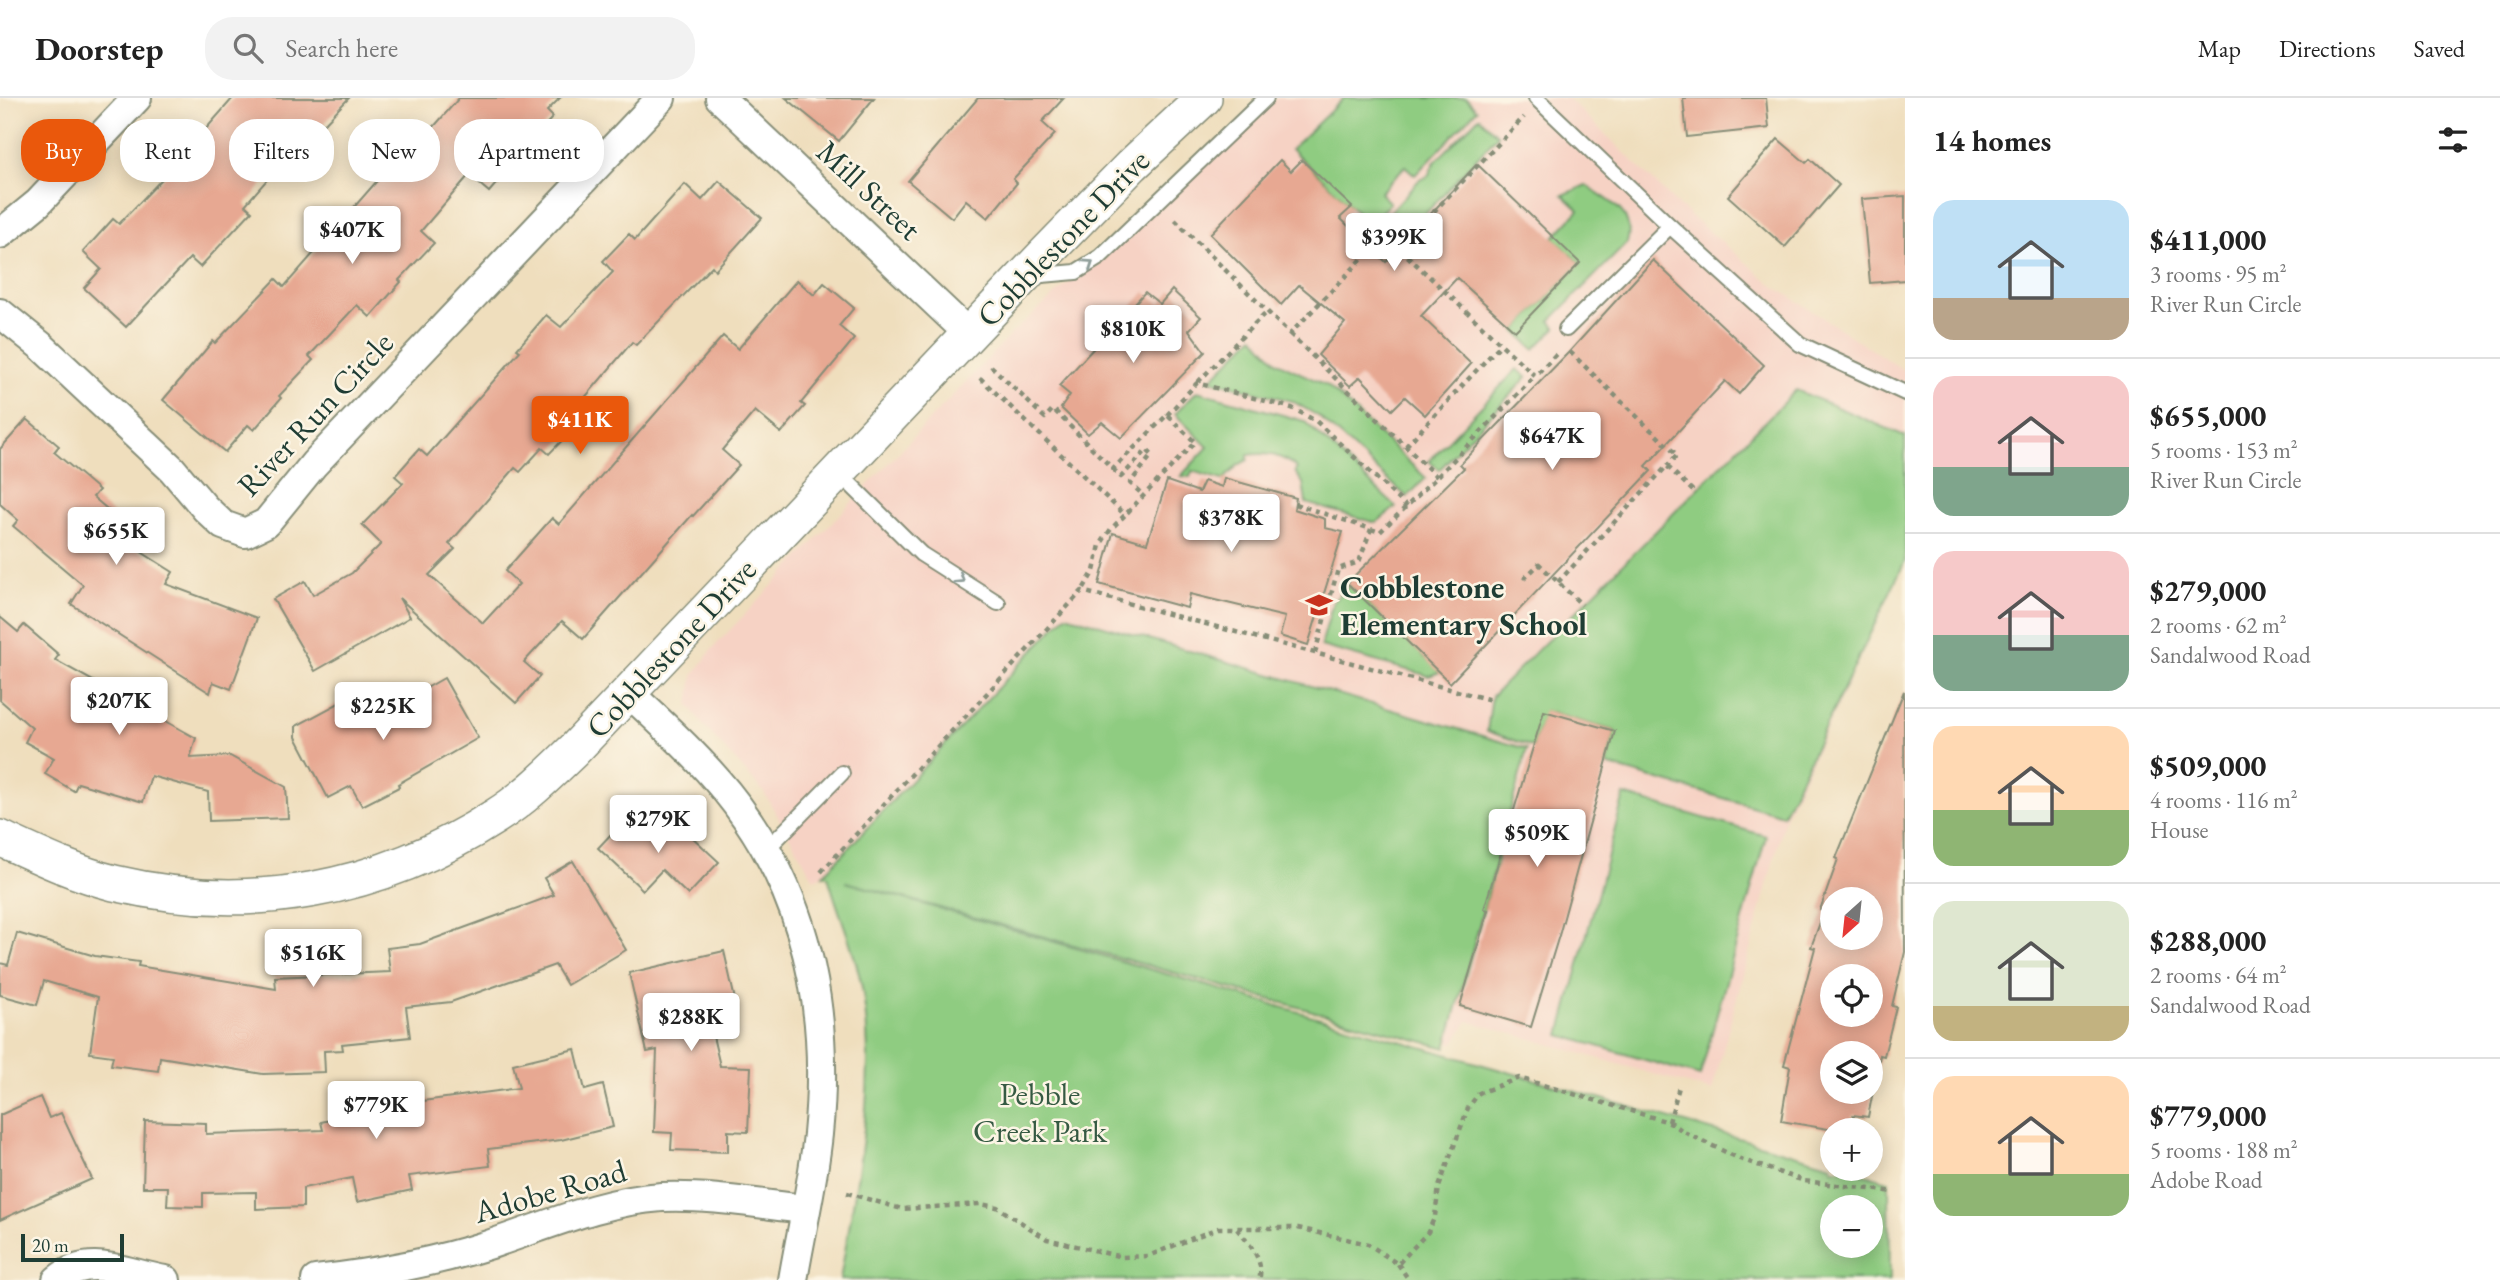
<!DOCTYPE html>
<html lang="en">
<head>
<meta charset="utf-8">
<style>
  body { margin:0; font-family:"EB Garamond",serif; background:#f2f2f2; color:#222; height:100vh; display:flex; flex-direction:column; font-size:26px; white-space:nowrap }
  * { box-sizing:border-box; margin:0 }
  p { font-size:23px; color:#767676 }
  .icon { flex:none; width:38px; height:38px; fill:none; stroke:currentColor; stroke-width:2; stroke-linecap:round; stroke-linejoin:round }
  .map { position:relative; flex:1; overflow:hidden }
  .panel { display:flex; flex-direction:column; background:#fff; width:595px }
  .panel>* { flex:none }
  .guide { position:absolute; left:21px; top:21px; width:665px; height:63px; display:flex; gap:14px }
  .needle { width:46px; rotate:207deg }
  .buttons { position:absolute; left:1820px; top:789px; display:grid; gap:14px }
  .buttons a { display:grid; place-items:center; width:63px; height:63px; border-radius:50%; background:#fff; box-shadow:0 4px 18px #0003; font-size:35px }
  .scale { position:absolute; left:21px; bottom:18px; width:103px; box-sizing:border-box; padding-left:7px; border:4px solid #1f3d34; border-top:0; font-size:19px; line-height:24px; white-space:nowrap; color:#1f3d34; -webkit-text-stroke:5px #fcf5e5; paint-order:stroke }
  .price { position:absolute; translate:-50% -60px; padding:0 16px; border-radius:7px; background:#fff; color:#222; font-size:23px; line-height:46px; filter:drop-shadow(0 2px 4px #0008) }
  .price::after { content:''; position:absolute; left:50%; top:42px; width:21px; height:16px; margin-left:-10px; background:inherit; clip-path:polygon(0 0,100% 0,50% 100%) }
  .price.current { background:#ea580c; color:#fff }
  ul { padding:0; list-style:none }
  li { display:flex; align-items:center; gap:21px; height:175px; padding:0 28px }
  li+li { border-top:2px solid #e0e0e0 }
  li span { display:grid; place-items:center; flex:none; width:196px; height:140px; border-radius:21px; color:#555 }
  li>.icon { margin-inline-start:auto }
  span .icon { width:84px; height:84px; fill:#fffc; stroke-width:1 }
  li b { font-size:30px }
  h2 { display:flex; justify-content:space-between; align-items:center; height:84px; padding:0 28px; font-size:30px }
  .tag { padding:0 24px; border-radius:28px; background:#fff; box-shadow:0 4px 18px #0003; font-size:24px; line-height:63px }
  .tag.current { background:#ea580c; color:#fff }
  header { display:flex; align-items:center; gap:42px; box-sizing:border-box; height:98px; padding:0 35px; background:#fff; border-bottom:2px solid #e0e0e0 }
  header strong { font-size:33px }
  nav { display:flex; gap:38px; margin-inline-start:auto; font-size:24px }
  .search { width:490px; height:63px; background:#f2f2f2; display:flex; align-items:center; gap:18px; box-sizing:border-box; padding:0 24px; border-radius:28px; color:#767676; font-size:26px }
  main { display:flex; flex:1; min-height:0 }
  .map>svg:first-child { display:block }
  .built { fill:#f6d2c4 }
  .green { fill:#8fcc81; stroke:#57845a; stroke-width:2; fill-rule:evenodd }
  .building { fill:#e7a892; fill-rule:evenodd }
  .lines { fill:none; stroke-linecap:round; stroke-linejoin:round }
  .service-casing { stroke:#878e78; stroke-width:18 }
  .minor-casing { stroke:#878e78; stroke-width:32 }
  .tertiary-casing { stroke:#878e78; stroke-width:38 }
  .path { stroke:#878e78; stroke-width:4.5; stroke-dasharray:5 5; stroke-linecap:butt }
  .service { stroke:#fff; stroke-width:14 }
  .minor { stroke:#fff; stroke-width:28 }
  .tertiary { stroke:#fff; stroke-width:35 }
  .oneway { stroke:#8f9e9a }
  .labels { text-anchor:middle; stroke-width:5; stroke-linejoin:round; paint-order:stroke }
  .street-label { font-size:32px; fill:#1f3d34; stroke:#fcf5e5 }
  .poi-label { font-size:32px; font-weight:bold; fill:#1f3d34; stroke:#fcf5e5; text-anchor:start }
  .park-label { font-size:32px; fill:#355a43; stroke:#fcf5e5 }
</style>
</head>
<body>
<header>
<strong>Doorstep</strong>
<div class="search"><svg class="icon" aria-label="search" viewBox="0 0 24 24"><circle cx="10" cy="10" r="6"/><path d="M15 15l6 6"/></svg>Search here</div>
<nav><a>Map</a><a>Directions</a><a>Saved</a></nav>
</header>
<main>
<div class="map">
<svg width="1905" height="1182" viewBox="0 0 1905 1182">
  <rect width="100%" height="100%" fill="#fcf5e5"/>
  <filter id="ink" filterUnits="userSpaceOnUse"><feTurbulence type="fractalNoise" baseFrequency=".0143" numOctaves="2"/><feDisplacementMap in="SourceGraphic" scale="14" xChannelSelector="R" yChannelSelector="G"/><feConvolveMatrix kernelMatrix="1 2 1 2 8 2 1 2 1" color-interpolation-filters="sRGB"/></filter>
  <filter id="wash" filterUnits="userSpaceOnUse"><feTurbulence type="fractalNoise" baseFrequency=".00686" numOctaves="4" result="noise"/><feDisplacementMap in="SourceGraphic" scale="28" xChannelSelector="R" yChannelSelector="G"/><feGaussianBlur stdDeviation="1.57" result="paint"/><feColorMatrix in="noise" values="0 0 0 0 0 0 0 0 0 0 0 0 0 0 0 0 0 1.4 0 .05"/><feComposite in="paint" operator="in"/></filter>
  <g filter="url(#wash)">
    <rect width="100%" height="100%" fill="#efdebd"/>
    <path class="built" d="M 1277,0 L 1568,0 L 1679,108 L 1774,188 L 1905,273 L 1905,463 L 1785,720 L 1712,993 L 1468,923 L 1453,946 L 824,777 L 814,781 L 763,693 L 703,627 L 689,607 L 693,578 L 713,550 L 1013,234 Z"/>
    <g class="green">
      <path d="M 1344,0 L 1466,0 L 1477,12 L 1415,77 L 1405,68 L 1380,95 L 1390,105 L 1370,126 L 1291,51 Z"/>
      <path d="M 1479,19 L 1498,37 L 1401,142 L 1382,123 L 1419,82 L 1428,78 L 1434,65 Z"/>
      <path d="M 1586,87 C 1608,103 1636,113 1627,145 L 1550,223 L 1556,230 L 1534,251 L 1515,233 L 1580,165 L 1553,140 L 1579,112 L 1563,97 Z"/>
      <path d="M 1254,238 L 1277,264 L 1328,288 L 1426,380 L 1407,399 L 1318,318 L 1292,303 L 1210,282 Z"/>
      <path d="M 1517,271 L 1527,279 L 1439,372 L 1429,363 Z"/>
      <path d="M 1796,292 L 1905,338 L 1905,463 L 1783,717 L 1606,667 L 1615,633 L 1545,613 L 1533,649 L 1487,633 L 1492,598 Z"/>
      <path d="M 1197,293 L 1304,323 L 1396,409 L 1376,425 L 1306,405 L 1303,385 L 1295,374 L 1297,370 C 1282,357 1267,354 1248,357 L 1248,362 L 1238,367 L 1223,382 L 1192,373 L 1190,379 L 1181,378 L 1208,349 L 1175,316 Z"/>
      <path d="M 1349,487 L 1440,574 L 1429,578 L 1321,548 L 1333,504 Z"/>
      <path d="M 1066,517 L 1527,651 L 1446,950 L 846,784 L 1832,1067 L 1832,1071 L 1846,1071 L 1889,1083 L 1890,1182 L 840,1182 C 856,1086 879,988 862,890 C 855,850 838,816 828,778 L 823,777 ZM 1832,1110 L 1871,1110 L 1871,1148 L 1832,1148 Z"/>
      <path d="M 1624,697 L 1766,738 L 1700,978 L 1560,937 Z"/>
    </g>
    <g id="blocks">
      <g class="building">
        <path d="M 233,0 L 349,0 L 317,33 L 313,29 L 245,107 L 252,113 L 200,169 L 190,160 L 126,229 L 84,190 L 101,171 L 83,154 L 113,121 L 119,126 L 162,81 Z"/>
        <path d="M 459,0 L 560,0 L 547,13 L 553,19 L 519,55 L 521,57 L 489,94 L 469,77 L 421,133 L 434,145 L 399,182 L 401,184 L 370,219 L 357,207 L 309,258 L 313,262 L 279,298 L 281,300 L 254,332 L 248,327 L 225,354 L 163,302 L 213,243 L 215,245 L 276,181 L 284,189 L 398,59 L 403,64 Z"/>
        <path d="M 786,0 L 874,0 L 839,43 Z"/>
        <path d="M 978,0 L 1064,0 L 1042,24 L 1055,36 L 1013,81 L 1017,85 L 988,120 L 966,102 L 952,120 L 908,83 Z"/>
        <path d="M 1683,0 L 1766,0 L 1769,30 L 1687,39 Z"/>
        <path d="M 1778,41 L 1806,65 L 1810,61 L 1839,87 L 1785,149 L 1728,98 Z"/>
        <path d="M 1280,62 L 1291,73 L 1302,62 L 1352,109 L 1340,120 L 1386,164 L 1477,66 L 1580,165 L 1515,233 L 1457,180 L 1421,218 L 1471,266 L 1425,317 L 1405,299 L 1392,312 L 1360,279 L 1350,288 L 1318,257 L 1345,225 L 1299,187 L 1281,207 L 1210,136 Z"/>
        <path d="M 719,83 L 762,120 L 715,172 L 712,168 L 636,247 L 632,244 L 571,316 L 580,324 L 549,356 L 542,350 L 520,374 L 515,370 L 449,446 L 455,451 L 429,477 L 483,525 L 519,486 L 505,473 L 552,420 L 559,426 L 723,238 L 738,251 L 797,182 L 814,197 L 824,185 L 854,210 L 839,228 L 854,241 L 801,305 L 805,308 L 781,335 L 755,313 L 722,352 L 739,367 L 693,418 L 692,417 L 583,541 L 562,523 L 524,564 L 540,578 L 516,605 L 399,500 L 410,519 L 315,573 L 273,501 L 305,483 L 313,497 L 352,475 L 381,446 L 362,427 L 403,385 L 395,378 L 419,351 L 427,358 L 520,253 L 517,251 L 546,217 L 561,229 L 613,174 L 603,163 L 629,136 L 635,142 L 685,86 L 702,102 Z"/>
        <path d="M 1905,98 L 1905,182 L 1870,185 L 1862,101 Z"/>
        <path d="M 1653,162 L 1764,267 L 1739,296 L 1725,283 L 1646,368 L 1651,373 L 1450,585 L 1347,485 L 1464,370 L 1460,366 L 1570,253 Z"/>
        <path d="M 1172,192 L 1201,219 L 1189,232 L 1205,254 L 1121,340 L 1102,324 L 1088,336 L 1061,310 L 1070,297 L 1059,288 L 1145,194 L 1160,206 Z"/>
        <path d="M 27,321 L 59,348 L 54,354 L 99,392 L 93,399 L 119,421 L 108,433 L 173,474 L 166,486 L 257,520 L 231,591 L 213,584 L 210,595 L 71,506 L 83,487 L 13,428 L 18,422 L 0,406 L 0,351 Z"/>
        <path d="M 1224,380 L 1296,400 L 1294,411 L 1325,421 L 1325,430 L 1343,434 L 1308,547 L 1280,538 L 1285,519 L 1190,496 L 1187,510 L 1099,486 L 1113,435 L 1147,445 L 1167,383 L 1199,394 L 1204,383 L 1222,389 Z"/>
        <path d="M 0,519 L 18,534 L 24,527 L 59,557 L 55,562 L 196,640 L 190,660 L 230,658 L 286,689 L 288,720 L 209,723 L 208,694 L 151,678 L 143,704 L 78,685 L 74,693 L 45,676 L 54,660 L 25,644 L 32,630 L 0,602 Z"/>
        <path d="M 444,580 L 478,640 L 398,686 L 399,689 L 362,708 L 351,688 L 328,700 L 296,639 L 296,628 L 350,599 L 365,625 Z"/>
        <path d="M 1904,593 L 1905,854 L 1892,908 L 1896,909 L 1884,958 L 1880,957 L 1868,1019 L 1853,1017 L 1850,1032 L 1834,1032 L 1781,1023 L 1790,969 L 1784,967 L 1815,850 L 1811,849 L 1824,814 L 1820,812 L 1838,761 L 1836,760 ZM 1832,802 L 1871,802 L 1871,840 L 1832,840 ZM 1832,878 L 1871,878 L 1871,917 L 1832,917 ZM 1832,956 L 1871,956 L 1871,994 L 1832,994 Z"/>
        <path d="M 1544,613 L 1615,633 L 1560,834 L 1531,929 L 1460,908 L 1488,812 L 1484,811 Z"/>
        <path d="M 629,717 L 656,743 L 675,723 L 719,764 L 688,797 L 662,772 L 643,792 L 598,750 Z"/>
        <path d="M 573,763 L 626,852 L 567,887 L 555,867 L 451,904 L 406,909 L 410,939 L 342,946 L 343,952 L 324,953 L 325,974 L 263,976 L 160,959 L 158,973 L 111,967 L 113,958 L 90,955 L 98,899 L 44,883 L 37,907 L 0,897 L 0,865 L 8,867 L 17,835 L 95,858 L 139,864 L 138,868 L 276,891 L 275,879 L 390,874 L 387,850 L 420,846 L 554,797 L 544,780 Z"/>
        <path d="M 724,853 L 736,906 L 707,913 L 720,968 L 751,969 L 748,1034 L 728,1033 L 728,1054 L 671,1052 L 672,1035 L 654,1034 L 657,952 L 647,954 L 629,875 Z"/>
        <path d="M 575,951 L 585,992 L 603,987 L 613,1029 L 561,1042 L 488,1051 L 490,1068 L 409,1078 L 412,1092 L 357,1104 L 352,1080 L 303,1090 L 303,1109 L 256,1111 L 256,1094 L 203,1095 L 203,1109 L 167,1108 L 168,1089 L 143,1089 L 145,1023 L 206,1025 L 206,1036 L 323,1032 L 321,1024 L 408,1005 L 519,990 L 513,966 Z"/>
        <path d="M 40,999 L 49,1020 L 61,1015 L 92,1081 L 0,1122 L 0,1017 Z"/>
      </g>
    </g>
  </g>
  <g filter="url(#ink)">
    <use href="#blocks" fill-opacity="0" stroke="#878e78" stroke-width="2"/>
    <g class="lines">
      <g class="service-casing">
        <g id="service">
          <path d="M 1536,0 L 1670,128 L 1800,246 L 1905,295"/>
          <path d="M 1031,178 L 1076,174 L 1100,159 L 1266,0"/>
          <path d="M 1566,231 L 1670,128"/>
          <path d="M 838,374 L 921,456 L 998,505"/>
          <path d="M 765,753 L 842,675"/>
        </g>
      </g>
      <g class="minor-casing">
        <g id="minor">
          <path d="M 720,0 L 969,236"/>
          <path d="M 0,136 L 38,105 L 137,0"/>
          <path d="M 0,215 L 41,248 L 172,371 L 205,410 L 223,427 L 245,435 L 266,425 L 314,366 L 661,0"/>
          <path d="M 629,595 C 658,622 689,650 715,680 C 804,781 831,905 818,1036 C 813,1085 801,1134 793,1182"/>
          <path d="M 57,1182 C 90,1153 129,1177 166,1182"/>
          <path d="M 316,1182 C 375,1175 432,1165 488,1147 C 546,1128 601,1103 662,1099 C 709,1097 759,1106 805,1111"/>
        </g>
      </g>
      <g class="tertiary-casing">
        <path id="tertiary" d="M 0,740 C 37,757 74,775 114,785 C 248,817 380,793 496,718 C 525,700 549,676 573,653 L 1047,154 L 1132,67 L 1204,0"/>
      </g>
      <g class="path">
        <path d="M 1175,122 L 1290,236 L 1385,137 L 1535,278 L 1559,253"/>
        <path d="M 1399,150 L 1524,19"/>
        <path d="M 1290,236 L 1437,379"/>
        <path d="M 1570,254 L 1677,357 L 1667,368"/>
        <path d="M 991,268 L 1045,320 L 1053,311 L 1113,371 L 1167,317 L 1195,344 L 1125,417"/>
        <path d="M 980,280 L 1125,417 L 1111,431 L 1100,447 L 1094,473 L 1082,493"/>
        <path d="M 1198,284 L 1267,213"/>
        <path d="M 1167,317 L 1197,285 L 1292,310 L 1316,323 L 1407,409"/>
        <path d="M 1406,348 L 1501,246"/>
        <path d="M 1113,371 L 1121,379 L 1147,352 L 1152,357 L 1130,385 L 1143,397"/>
        <path d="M 1295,406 L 1380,434 L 1437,379 L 1535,278"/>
        <path d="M 1524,481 L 1539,466 L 1582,507"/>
        <path d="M 1558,484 L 1667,368 L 1694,394"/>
        <path d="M 1315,555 L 1338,471 L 1359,464 L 1371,431"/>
        <path d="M 821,774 L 1082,493 L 1491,602"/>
        <path d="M 1669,1024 L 1679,989"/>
        <path d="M 847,1095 L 902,1111 L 980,1106 L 997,1109 L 1047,1141 L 1122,1159 L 1148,1158 L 1218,1130 L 1298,1130 L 1368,1146 L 1398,1166 L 1428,1134 L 1435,1118 L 1439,1089 L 1468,1010 L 1479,995 L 1519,980 L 1672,1025 L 1684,1034 L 1740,1061 L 1804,1083 L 1894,1094"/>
        <path d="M 1237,1131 C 1249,1146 1265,1162 1259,1182"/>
        <path d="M 1398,1166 L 1409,1182"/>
      </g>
      <use href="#service" class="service"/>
      <use href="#minor" class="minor"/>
      <use href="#tertiary" class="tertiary"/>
    </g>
    <defs><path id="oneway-chevron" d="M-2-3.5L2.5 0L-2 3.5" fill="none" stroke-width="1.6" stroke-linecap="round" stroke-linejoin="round" transform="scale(1.75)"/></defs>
    <g class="oneway">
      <use href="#oneway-chevron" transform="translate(1089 166) rotate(-34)"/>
      <use href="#oneway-chevron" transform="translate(960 481) rotate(32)"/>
    </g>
  </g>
  <defs>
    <g id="school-bare" transform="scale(2.1)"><path d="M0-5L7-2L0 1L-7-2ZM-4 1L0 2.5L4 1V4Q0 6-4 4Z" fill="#c8321e" stroke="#fcf5e5" stroke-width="2.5" paint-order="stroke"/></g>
  </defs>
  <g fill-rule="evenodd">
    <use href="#school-bare" x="1319" y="507"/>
  </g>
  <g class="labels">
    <g class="street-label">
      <text transform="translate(869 92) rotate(43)" y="11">Mill Street</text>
      <text transform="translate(1063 140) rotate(-46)" y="11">Cobblestone Drive</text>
      <text transform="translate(315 316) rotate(-47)" y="11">River Run Circle</text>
      <text transform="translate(671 550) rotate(-47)" y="11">Cobblestone Drive</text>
      <text transform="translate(550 1093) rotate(-16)" y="11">Adobe Road</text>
    </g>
    <g class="poi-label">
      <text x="1340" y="500">Cobblestone<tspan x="1340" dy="37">Elementary School</tspan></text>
    </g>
    <g class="park-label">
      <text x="1040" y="1007">Pebble<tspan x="1040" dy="37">Creek Park</tspan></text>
    </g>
  </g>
</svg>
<div class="buttons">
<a><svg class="needle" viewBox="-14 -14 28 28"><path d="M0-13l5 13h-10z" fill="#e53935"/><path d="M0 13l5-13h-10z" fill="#767676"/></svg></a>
<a><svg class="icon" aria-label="locate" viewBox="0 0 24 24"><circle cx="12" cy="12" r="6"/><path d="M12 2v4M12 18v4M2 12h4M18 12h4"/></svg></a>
<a><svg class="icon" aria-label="layers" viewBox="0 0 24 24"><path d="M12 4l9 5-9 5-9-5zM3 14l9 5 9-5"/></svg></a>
<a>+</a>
<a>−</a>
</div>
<div class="scale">20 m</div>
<b class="price" style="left:352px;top:168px">$407K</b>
<b class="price" style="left:1394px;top:175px">$399K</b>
<b class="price" style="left:1133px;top:267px">$810K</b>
<b class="price current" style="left:580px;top:358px">$411K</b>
<b class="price" style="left:1552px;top:374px">$647K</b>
<b class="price" style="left:1231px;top:456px">$378K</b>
<b class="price" style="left:116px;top:469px">$655K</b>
<b class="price" style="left:119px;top:639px">$207K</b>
<b class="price" style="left:383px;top:644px">$225K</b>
<b class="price" style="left:658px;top:757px">$279K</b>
<b class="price" style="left:1537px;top:771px">$509K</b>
<b class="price" style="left:313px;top:891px">$516K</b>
<b class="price" style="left:691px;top:955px">$288K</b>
<b class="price" style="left:376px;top:1043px">$779K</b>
<div class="guide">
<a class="tag current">Buy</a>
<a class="tag">Rent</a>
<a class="tag">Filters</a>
<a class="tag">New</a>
<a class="tag">Apartment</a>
</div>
</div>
<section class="panel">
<h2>14 homes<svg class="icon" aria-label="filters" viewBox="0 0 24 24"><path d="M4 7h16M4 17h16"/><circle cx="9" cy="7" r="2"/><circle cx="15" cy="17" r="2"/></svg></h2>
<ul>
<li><span style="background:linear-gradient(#bfe0f5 70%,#b9a48a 0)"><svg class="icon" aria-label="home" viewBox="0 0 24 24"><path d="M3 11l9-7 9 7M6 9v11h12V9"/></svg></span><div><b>$411,000</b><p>3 rooms · 95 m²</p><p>River Run Circle</p></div></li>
<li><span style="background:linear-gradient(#f6c9c9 65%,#7fa58c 0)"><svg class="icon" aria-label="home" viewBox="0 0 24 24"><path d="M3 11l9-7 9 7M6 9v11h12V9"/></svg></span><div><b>$655,000</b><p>5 rooms · 153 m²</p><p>River Run Circle</p></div></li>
<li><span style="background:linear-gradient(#f6c9c9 60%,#7fa58c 0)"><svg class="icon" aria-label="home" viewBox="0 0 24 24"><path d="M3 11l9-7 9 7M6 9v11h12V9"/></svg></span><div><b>$279,000</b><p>2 rooms · 62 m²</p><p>Sandalwood Road</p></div></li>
<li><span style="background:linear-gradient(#ffd9b3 60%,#8fb573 0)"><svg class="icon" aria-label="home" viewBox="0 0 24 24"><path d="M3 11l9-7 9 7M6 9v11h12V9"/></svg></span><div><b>$509,000</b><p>4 rooms · 116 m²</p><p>House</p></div></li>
<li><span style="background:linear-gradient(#dfe7d0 75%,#c2b280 0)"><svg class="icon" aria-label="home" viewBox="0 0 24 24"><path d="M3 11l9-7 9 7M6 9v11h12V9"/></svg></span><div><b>$288,000</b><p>2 rooms · 64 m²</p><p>Sandalwood Road</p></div></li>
<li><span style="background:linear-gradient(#ffd9b3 70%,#8fb573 0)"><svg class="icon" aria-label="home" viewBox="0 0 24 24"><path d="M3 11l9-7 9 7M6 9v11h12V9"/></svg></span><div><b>$779,000</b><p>5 rooms · 188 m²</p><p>Adobe Road</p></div></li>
</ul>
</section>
</main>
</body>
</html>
